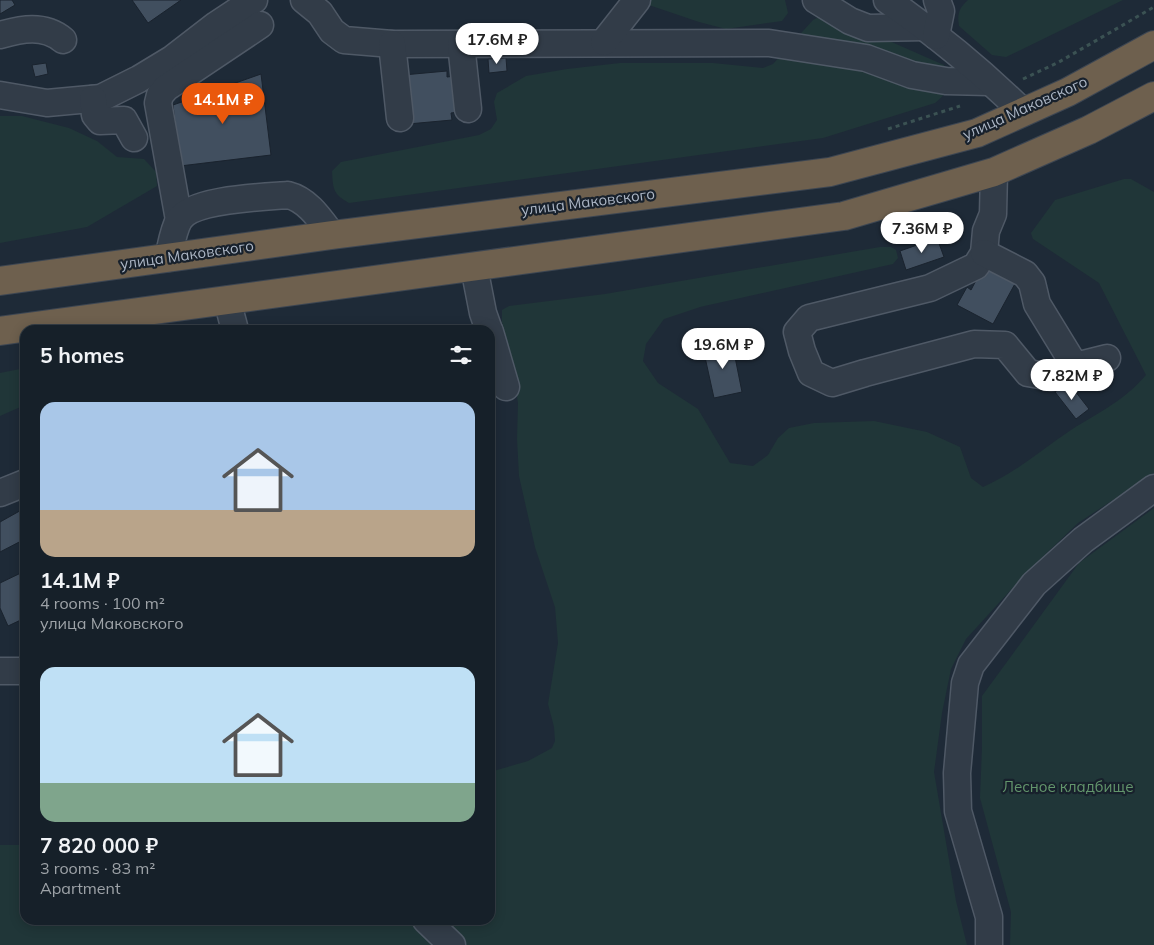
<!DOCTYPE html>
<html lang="en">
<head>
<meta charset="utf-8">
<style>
  body { margin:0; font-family:Mulish,sans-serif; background:#232d35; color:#f1f3f6; height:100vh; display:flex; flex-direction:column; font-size:19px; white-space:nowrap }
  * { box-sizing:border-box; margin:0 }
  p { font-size:16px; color:#9ea3a8 }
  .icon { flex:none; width:28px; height:28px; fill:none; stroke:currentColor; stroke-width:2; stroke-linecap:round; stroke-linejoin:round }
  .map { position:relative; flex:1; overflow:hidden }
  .sheet { position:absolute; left:20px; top:325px; width:475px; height:600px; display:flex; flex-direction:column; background:#162029; border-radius:15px; box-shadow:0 2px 12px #0003,0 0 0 1px #353e46 }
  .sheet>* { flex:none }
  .price { position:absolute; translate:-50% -42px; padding:0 11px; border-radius:18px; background:#fff; color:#222; font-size:16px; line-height:32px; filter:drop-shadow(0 1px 2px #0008) }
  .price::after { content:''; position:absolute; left:50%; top:30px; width:15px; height:11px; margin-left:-8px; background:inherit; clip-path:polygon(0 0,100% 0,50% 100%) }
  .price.current { background:#ea580c; color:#fff }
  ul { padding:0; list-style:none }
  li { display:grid; align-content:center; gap:10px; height:265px; padding:0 20px }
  li span { display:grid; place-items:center; height:155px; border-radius:15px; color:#555 }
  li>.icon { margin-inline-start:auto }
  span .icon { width:90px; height:90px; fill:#fffc; stroke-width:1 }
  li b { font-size:21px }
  h2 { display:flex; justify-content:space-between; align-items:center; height:60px; padding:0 20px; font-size:21px }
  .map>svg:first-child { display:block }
  .green { fill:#203638 }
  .building { fill:#414f5f; stroke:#1a232e }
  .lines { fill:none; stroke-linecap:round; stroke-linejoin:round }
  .minor-casing { stroke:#4f5966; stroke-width:29 }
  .highway-casing { stroke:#3d4652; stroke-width:30 }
  .path { stroke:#3b5253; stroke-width:3; stroke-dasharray:4 4; stroke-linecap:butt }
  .minor { stroke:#323c48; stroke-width:26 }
  .highway { stroke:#6e604e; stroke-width:28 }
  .labels { text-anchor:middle; stroke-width:4.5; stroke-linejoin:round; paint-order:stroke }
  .street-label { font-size:15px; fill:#acb6c5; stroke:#18212c }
  .park-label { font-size:15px; fill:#63966c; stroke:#18212c }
</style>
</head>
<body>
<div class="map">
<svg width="1154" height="945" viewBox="0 0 1154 945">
  <rect width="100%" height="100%" fill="#1e2a37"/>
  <g class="green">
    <path d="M 634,0 L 785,0 L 788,13 L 782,21 L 726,29 L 699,22 Z"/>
    <path d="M 968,0 L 1123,0 L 1006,57 L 992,55 L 959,26 C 957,14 959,8 968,0 Z"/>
    <path d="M 830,15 L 944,65 C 954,81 950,91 935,103 L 823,138 L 349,203 C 333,194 333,189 332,171 L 341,162 L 479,135 L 491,129 L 497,120 L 494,102 L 497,93 L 526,76 L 567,69 L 620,63 L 713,63 L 763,68 L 773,64 L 813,20 L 821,16 Z"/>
    <path d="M 0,116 L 22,116 L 69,128 L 97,141 L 117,157 L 144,159 L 156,172 L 157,186 L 87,227 L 0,243 Z"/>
    <path d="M 1124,179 L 1131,179 L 1154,192 L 1154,473 L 1078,523 L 1029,570 L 966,639 L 951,669 L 942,713 L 934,772 L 956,901 L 967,945 L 0,945 L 0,845 L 25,845 L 25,920 L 490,920 L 490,772 L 528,761 L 552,748 L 555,741 L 554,727 L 548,704 L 558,643 L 555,607 L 535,547 L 519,476 L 517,439 L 518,403 L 511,356 L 502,323 L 502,310 L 509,306 L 605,294 L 880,247 L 891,247 L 896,250 L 898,258 L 893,264 L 700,307 L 664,319 L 646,344 L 643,361 L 658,383 L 698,409 L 730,463 L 753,466 L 768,455 L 778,438 L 789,428 L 814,423 L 874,421 L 927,432 L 960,447 L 971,478 L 983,487 C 1017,472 1041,450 1071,430 C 1098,413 1125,400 1146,375 L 1099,283 L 1033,239 L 1031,233 L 1055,200 Z"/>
    <path d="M 25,368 L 25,405 L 0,416 L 0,373 Z"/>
    <path d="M 1154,508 L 1154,945 L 1010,945 L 1011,912 L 980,798 L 982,747 L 982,696 L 1079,563 Z"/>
  </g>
  <g class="building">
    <path d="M 0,0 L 12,0 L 15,5 L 0,14 Z"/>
    <path d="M 132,0 L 181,0 L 148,23 Z"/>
    <path d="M 506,58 L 507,71 L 489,73 L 488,59 Z"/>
    <path d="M 46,63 L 48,74 L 35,77 L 32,65 Z"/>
    <path d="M 447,71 L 447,77 L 456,76 L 459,112 L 451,113 L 452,120 L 408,124 L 403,75 Z"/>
    <path d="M 261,74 L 271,155 L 180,166 L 173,105 Z"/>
    <path d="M 937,238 L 944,257 L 906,270 L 900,251 Z"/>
    <path d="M 985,263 L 1017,280 L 993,324 L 957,305 L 967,287 L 971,290 Z"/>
    <path d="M 732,342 L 742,392 L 714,398 L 703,348 Z"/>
    <path d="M 1068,382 L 1089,409 L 1076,419 L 1055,392 Z"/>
    <path d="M 25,508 L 25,539 L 0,552 L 0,522 Z"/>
    <path d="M 25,571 L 25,618 L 8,626 L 0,608 L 0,583 Z"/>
  </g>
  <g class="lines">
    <g class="minor-casing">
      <g id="minor">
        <path d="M 304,0 L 320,13 L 332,31 L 344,40 L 392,44 L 769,43 L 866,58 L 912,75 L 946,81 L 989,82"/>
        <path d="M 816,0 L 850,21 L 868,28 L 925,27"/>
        <path d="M 887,0 C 935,33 981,71 1023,112"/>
        <path d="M 0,35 C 21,29 44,24 63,40"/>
        <path d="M 936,36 L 941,11 L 937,0"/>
        <path d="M 604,42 L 637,0"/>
        <path d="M 392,44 L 400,118"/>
        <path d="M 461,44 L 468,109"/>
        <path d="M 0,95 L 47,103 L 101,98 L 139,79 L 172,59 L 216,25 L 254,0"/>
        <path d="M 93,99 L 95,115 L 100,121 L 124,120 L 134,138"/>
        <path d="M 994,172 L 993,214 L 986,231 L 984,253 L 976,266 L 930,288 L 809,318 L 797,332 L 802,351 L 811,373 L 832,383 L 865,373 L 974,344 L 1005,345 L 1028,373 L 1051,377 L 1075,366 L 1107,358"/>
        <path d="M 179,220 L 158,103 L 160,95 L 166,88 L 260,25"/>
        <path d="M 984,253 L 1025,274 L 1032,283 L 1037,304 L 1075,366"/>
        <path d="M 168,258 C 171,246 173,231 179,220 C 192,199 263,197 288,195 C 308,200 320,219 332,235"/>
        <path d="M 474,267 L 483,313 L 489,330"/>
        <path d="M 227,300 L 235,330"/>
        <path d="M 490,332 L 506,387"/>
        <path d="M 0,493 L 25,483"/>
        <path d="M 0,671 L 25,671"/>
        <path d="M 426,920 L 452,945"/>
        <path d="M 989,945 L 989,917 L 958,811 L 957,773 L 965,683 L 971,665 L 1034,584 L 1083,540 L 1154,488"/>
      </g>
    </g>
    <g class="highway-casing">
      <g id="highway">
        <path d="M 0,281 L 332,235 L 830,172 L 977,133 L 1068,92 L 1154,45"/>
        <path d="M 0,331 L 844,216 L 994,172 L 1089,130 L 1154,96"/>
      </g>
    </g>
    <g class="path">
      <path d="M 1023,79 L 1059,62 L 1154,7"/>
      <path d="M 888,129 L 960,106"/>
    </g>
    <use href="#minor" class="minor"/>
    <use href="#highway" class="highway"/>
  </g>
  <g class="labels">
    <g class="street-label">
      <text transform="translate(1025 108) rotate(-24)" y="5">улица Маковского</text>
      <text transform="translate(588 202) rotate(-7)" y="5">улица Маковского</text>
      <text transform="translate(187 255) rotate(-8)" y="5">улица Маковского</text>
    </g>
    <g class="park-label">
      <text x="1068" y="792">Лесное кладбище</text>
    </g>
  </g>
</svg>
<b class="price" style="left:497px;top:65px">17.6M ₽</b>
<b class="price current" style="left:223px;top:125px">14.1M ₽</b>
<b class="price" style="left:922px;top:254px">7.36M ₽</b>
<b class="price" style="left:723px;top:370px">19.6M ₽</b>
<b class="price" style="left:1072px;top:401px">7.82M ₽</b>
<section class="sheet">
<h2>5 homes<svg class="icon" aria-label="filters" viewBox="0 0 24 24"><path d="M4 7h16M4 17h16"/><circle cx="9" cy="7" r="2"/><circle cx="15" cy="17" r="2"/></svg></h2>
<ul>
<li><span style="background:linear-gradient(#a9c7e8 70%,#b9a48a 0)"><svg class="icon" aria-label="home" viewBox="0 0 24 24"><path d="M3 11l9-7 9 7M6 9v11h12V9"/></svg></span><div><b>14.1M ₽</b><p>4 rooms · 100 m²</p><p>улица Маковского</p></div></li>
<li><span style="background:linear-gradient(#bfe0f5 75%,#7fa58c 0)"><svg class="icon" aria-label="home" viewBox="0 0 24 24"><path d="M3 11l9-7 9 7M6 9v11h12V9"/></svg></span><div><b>7 820 000 ₽</b><p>3 rooms · 83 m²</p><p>Apartment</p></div></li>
</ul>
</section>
</div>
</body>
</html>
